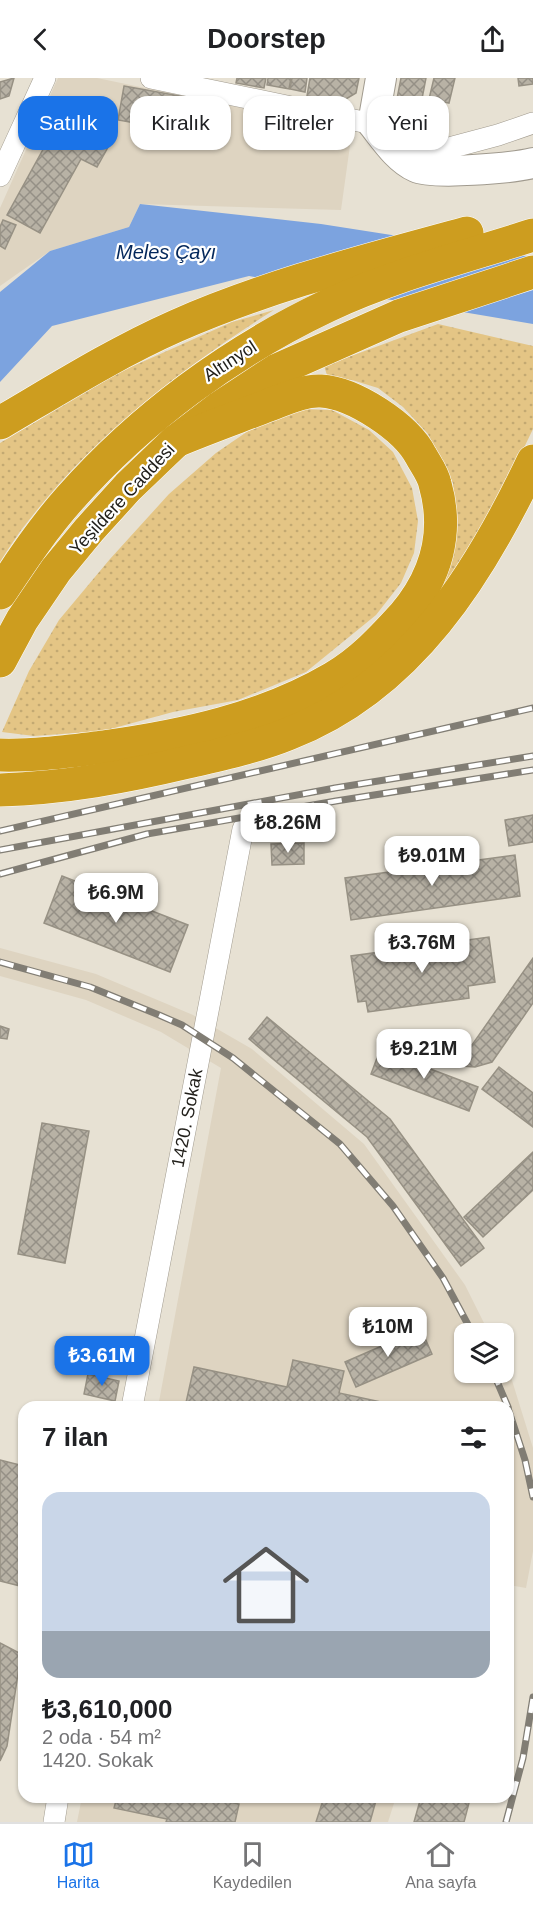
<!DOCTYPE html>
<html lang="tr">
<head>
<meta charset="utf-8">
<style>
  body { margin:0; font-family:Helvetica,sans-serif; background:#f2f2f2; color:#202124; height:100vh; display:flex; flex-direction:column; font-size:22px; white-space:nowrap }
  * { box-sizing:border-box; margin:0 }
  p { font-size:20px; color:#757577 }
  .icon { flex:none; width:33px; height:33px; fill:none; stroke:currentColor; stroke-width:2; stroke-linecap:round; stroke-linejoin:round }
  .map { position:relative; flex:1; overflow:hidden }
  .details { position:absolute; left:18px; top:1323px; width:496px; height:402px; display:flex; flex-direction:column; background:#fff; border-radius:18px; box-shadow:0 2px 4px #0004 }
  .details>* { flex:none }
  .banner { position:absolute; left:18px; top:18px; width:498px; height:54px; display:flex; gap:12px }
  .fabs { position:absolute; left:454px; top:1245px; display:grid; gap:12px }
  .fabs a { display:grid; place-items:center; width:60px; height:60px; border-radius:12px; background:#fff; box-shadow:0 2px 4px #0004; font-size:30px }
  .price { position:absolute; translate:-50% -51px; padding:0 14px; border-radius:12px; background:#fff; color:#222; font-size:20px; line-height:39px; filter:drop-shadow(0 2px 3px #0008) }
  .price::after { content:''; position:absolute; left:50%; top:36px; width:18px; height:14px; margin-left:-9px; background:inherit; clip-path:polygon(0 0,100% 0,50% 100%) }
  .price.current { background:#1a73e8; color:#fff }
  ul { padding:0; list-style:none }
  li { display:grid; align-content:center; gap:12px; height:318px; padding:0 24px }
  li span { display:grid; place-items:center; height:186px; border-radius:18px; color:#555 }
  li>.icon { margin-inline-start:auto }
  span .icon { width:108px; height:108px; fill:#fffc; stroke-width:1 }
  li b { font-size:26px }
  h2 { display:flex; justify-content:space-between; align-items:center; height:72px; padding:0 24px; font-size:26px }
  .pill { padding:0 21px; border-radius:18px; background:#fff; box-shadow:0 2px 4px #0004; font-size:21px; line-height:54px }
  .pill.current { background:#1a73e8; color:#fff }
  header { display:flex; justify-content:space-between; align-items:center; height:78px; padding:0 24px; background:#fff; font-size:27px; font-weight:700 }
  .menu { display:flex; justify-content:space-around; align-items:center; height:84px; border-top:2px solid #e0e0e0; background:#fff; font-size:16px; color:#757577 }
  .menu a { display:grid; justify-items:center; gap:3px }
  .menu .current { color:#1a73e8 }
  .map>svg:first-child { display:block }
  .built { fill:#ded4c1 }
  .grass { fill:url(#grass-dots) }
  .water { fill:#7ca3df }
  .building { fill:url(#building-cross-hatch); stroke:#979184; stroke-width:1.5 }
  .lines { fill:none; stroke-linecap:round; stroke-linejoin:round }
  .street-casing { stroke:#a09a8e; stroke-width:22 }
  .secondary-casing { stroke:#a09a8e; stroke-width:32 }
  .highway-casing { stroke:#fff; stroke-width:34 }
  .street { stroke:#fff; stroke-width:21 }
  .secondary { stroke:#fff; stroke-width:30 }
  .highway { stroke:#cd9d1f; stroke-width:33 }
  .rail-casing { stroke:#817d74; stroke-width:7 }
  .rail { stroke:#fff; stroke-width:4.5; stroke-dasharray:14; stroke-linecap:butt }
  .labels { text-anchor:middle; stroke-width:4.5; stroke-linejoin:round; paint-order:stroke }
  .street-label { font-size:18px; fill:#201e19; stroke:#fff }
  .water-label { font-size:20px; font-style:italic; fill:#03275b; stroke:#fff }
</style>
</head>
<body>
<header><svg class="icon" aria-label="back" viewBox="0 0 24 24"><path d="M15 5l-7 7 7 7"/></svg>Doorstep<svg class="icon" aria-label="share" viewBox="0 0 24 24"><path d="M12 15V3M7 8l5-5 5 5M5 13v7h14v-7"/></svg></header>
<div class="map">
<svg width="533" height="1744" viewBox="0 0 533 1744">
  <defs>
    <pattern id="grass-dots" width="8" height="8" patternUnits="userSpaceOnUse" patternTransform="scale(1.5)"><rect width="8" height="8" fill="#e4c585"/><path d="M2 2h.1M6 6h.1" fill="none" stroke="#c3a972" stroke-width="1.8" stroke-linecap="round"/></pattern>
    <pattern id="building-cross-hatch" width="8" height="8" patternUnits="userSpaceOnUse" patternTransform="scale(1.5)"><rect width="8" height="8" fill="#b8b2a5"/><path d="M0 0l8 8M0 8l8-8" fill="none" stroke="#959086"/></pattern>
  </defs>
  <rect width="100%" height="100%" fill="#e7e1d3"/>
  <g class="built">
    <path d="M 58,0 L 97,0 L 352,53 L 341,132 L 140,126 L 129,149 L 50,173 L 0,208 L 0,130 Z"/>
    <path d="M 0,870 L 96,896 L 193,937 L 252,971 L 364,1066 L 465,1207 L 489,1255 L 465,1256 L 465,1294 L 504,1294 L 504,1284 L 510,1296 L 533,1370 L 533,1473 L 526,1510 L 509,1507 L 508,1329 L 158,1329 L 221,990 L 161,954 L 86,922 L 0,898 Z"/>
    <path d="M 82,1719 L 396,1719 L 388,1744 L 77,1744 Z"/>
  </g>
  <g class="grass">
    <path d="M 274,232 C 183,289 95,357 29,442 C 18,455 9,470 0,484 L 0,365 L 122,293 L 232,244 Z"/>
    <path d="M 438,246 L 533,268 L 533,351 L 488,444 L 425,538 L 455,451 L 453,405 L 428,356 L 403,329 L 378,310 L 352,302 L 328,300 L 324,288 Z"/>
    <path d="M 301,331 L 332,332 L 369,352 L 393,374 L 412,410 L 418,443 L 414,475 L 401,505 L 376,537 L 306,594 L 238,622 L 173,634 L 103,653 L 34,658 L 2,654 L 29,593 L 59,542 L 110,481 L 169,416 L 216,375 L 251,351 Z"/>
  </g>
  <path class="water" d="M 140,126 L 321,146 L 533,179 L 533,246 L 249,198 L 52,248 L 0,304 L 0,214 L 50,173 L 129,149 Z"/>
  <g class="building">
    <path d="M 14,0 L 9,18 L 0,21 L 0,4 Z"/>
    <path d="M 237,0 L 266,0 L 264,10 L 236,5 Z"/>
    <path d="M 268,0 L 291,0 L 289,11 L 267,7 Z"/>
    <path d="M 292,0 L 307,0 L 305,14 L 290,11 Z"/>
    <path d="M 310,0 L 359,0 L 356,15 L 341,24 L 307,18 Z"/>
    <path d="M 401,0 L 426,0 L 420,31 L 396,26 Z"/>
    <path d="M 434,0 L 455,0 L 449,25 L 429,21 Z"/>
    <path d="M 518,0 L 533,0 L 533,6 L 519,8 Z"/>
    <path d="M 124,8 L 208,23 L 202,57 L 118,42 Z"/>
    <path d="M 75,30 L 117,53 L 97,89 L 81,81 L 40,155 L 7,137 L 57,46 L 64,50 Z"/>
    <path d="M 3,142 L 16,147 L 5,171 L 0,168 L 0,149 Z"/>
    <path d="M 533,737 L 533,764 L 509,768 L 505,742 Z"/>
    <path d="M 304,765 L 304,786 L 272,787 L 271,766 Z"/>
    <path d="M 515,777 L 520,818 L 351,842 L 345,800 Z"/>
    <path d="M 62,798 L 188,847 L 170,894 L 44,845 Z"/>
    <path d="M 489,859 L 495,904 L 468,908 L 469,920 L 368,934 L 366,923 L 358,924 L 351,878 Z"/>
    <path d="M 533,880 L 533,925 L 492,984 L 475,989 L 435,986 L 436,964 L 472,967 Z"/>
    <path d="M 267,939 L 390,1041 L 484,1170 L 461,1188 L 367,1059 L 249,961 Z"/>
    <path d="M 0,948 L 9,951 L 7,961 L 0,960 Z"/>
    <path d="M 380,972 L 478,1009 L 469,1033 L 371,996 Z"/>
    <path d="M 499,989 L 533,1015 L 533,1049 L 482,1011 Z"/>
    <path d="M 42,1045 L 89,1053 L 65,1185 L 18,1176 Z"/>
    <path d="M 533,1074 L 533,1112 L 483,1159 L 464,1139 Z"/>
    <path d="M 421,1251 L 432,1276 L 356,1309 L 345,1284 Z"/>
    <path d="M 293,1282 L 344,1293 L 339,1315 L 404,1329 L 185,1329 L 194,1289 L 287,1309 Z"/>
    <path d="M 88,1296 L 119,1303 L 115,1323 L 84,1316 Z"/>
    <path d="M 0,1382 L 24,1388 L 24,1509 L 0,1503 Z"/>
    <path d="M 0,1565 L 21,1576 L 7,1668 L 0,1683 Z"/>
    <path d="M 117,1719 L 205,1719 L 239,1726 L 235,1744 L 166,1744 L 167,1741 L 114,1730 Z"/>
    <path d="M 324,1719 L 377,1719 L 370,1744 L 316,1744 Z"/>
    <path d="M 421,1719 L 462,1719 L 461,1722 L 469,1725 L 464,1744 L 414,1744 Z"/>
  </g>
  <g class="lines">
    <g class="street-casing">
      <g id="street">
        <path d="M 151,0 L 373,46 L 404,62 L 438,73 L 498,57 L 533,45"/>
        <path d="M 0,98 L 45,0"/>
        <path d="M 132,1329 L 243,751"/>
        <path d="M 54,1744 L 58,1719"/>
      </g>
    </g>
    <g class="secondary-casing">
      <path id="secondary" d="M 381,0 L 373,46 C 385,61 398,81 416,89 C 433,97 512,90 533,85"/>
    </g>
    <g class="highway-casing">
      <g id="highway">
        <path d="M 0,345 C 58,311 115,275 176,248 C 269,207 369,182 467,155"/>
        <path d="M 0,515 C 22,482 44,449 70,420 C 141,340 230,274 327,228 C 393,197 464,179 533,157"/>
        <path d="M 0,583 L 22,542 L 56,492 L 89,452 L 128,409 L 176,363 L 219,330 L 277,292 L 399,238 L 533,194"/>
        <path d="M 0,677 C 35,678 70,673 104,669 C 183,658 263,641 333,600 C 361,584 383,560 404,537 C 436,499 449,455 435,406 C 433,396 426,387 421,378 C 406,349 354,315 321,313 C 304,312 285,321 269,327 C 238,339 207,350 176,363"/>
        <path d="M 0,712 C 65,710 125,699 188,684 C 222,676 256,669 288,656 C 410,609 480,495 533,383"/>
      </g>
    </g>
    <use href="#street" class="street"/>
    <use href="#secondary" class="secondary"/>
    <use href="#highway" class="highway"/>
    <g class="rail-casing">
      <g id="rail">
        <path d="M 0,753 L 533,630"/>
        <path d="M 0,772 L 335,710 L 533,678"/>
        <path d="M 0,796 L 147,756 L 336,723 L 533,692"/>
        <path d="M 0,884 L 90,909 L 159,937 L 182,947 L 233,980 L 340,1066 L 393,1128 L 443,1200 L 473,1256"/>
        <path d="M 493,1294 L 508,1329"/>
        <path d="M 508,1330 L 525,1382 L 533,1419"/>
        <path d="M 506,1744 L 523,1680 L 533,1619"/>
      </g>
    </g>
    <use href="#rail" class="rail"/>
  </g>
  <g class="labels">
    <g class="street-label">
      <text transform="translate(230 283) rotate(-33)" y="6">Altınyol</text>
      <text transform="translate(122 421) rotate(-47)" y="6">Yeşildere Caddesi</text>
      <text transform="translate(187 1040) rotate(-79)" y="6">1420. Sokak</text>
    </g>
    <g class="water-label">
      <text x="166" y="181">Meles Çayı</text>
    </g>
  </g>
</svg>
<div class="fabs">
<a><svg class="icon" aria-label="layers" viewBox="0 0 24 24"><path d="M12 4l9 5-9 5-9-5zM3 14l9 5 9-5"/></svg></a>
</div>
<b class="price" style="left:288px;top:776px">₺8.26M</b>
<b class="price" style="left:432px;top:809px">₺9.01M</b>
<b class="price" style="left:116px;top:846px">₺6.9M</b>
<b class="price" style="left:422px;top:896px">₺3.76M</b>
<b class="price" style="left:424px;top:1002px">₺9.21M</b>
<b class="price" style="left:388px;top:1280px">₺10M</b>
<b class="price current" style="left:102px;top:1309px">₺3.61M</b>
<div class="banner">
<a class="pill current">Satılık</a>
<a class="pill">Kiralık</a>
<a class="pill">Filtreler</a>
<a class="pill">Yeni</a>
</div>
<section class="details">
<h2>7 ilan<svg class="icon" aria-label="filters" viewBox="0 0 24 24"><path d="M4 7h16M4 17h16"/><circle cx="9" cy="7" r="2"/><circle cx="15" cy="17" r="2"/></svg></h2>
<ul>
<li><span style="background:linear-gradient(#c9d6e8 75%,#9aa5b1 0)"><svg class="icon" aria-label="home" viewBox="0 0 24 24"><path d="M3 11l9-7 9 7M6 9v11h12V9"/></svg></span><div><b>₺3,610,000</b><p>2 oda · 54 m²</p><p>1420. Sokak</p></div></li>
</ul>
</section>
</div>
<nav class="menu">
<a class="current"><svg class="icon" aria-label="map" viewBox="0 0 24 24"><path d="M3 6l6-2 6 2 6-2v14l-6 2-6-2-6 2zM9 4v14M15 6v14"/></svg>Harita</a>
<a><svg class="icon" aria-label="saved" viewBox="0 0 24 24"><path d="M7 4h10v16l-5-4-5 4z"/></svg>Kaydedilen</a>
<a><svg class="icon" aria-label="home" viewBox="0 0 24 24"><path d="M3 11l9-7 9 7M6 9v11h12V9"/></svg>Ana sayfa</a>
</nav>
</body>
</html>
